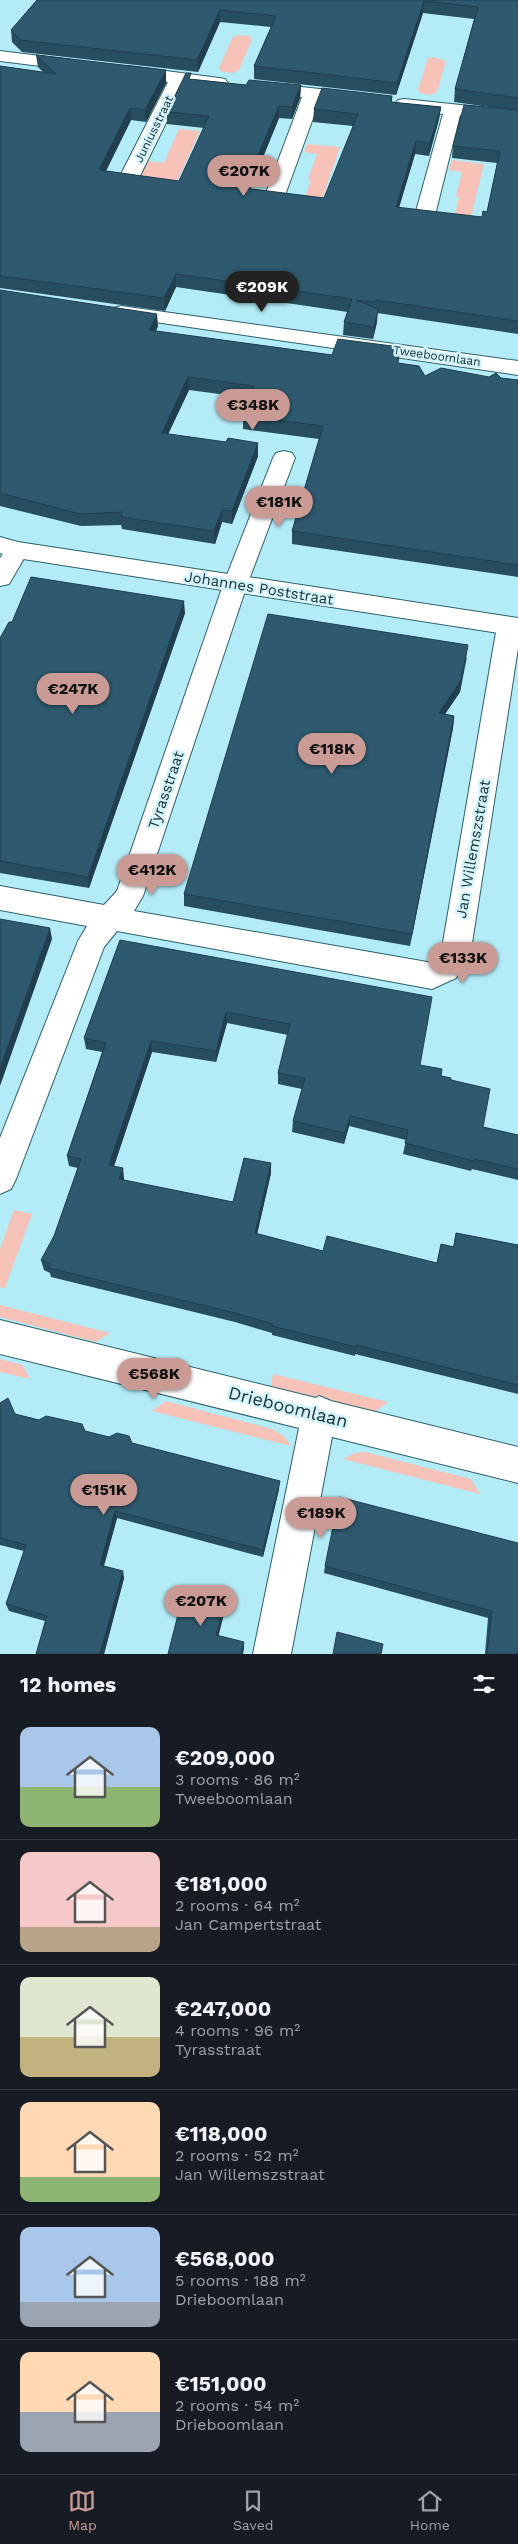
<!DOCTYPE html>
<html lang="en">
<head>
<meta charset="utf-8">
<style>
  body { margin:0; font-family:"Work Sans",sans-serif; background:#20242c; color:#f1f3f6; height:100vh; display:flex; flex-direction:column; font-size:19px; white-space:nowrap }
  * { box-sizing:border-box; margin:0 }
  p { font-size:16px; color:#9ea1a6 }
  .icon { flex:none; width:28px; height:28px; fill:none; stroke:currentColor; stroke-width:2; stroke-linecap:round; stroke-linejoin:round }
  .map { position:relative; height:1654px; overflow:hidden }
  .drawer { display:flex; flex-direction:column; background:#171b24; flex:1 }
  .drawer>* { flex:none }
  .price { position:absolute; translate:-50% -42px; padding:0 11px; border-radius:18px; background:#c99b94; color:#111; font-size:16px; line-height:32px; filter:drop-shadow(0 1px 2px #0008) }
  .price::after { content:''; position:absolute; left:50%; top:30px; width:15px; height:11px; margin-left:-8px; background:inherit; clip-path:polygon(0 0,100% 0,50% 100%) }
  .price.current { background:#222; color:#fff }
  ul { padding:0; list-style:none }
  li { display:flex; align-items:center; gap:15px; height:125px; padding:0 20px }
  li+li { border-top:1px solid #363941 }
  li span { display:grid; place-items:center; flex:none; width:140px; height:100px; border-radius:10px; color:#555 }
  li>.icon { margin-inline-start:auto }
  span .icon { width:60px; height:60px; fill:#fffc; stroke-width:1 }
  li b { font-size:21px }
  h2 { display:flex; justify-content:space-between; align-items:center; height:60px; padding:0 20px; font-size:21px }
  .tab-bar { display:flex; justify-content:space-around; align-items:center; height:70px; border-top:1px solid #363941; background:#171b24; font-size:14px; color:#9ea1a6 }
  .tab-bar a { display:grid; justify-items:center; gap:2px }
  .tab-bar .current { color:#c99b94 }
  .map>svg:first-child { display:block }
  .green { fill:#f7c2b7 }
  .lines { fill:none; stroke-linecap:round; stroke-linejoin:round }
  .street-casing { stroke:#2b616c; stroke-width:2 }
  .secondary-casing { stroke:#2b616c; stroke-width:2 }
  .street { fill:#fff; fill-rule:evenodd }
  .secondary { fill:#fff; fill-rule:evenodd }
  .wall { fill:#284d5f }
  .shaded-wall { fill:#203e4d }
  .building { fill:#2e596e; stroke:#203e4d }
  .labels { text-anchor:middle; stroke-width:5; stroke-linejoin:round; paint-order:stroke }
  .far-street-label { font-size:12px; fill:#182f33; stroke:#d3f4fb }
  .street-label { font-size:15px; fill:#182f33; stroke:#d3f4fb }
  .near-street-label { font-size:18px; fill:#182f33; stroke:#d3f4fb }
</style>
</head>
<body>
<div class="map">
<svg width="518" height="1654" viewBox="0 0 518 1654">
  <rect width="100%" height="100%" fill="#b3ebf7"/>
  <g class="green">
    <path d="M 239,35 L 249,36 L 252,39 L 239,70 L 233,73 L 222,72 L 219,68 L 233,37 Z"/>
    <path d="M 433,57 L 446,61 L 437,92 L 430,95 L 420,93 L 418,90 L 428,58 Z"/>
    <path d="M 179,129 L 200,131 L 169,199 L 120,182 L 146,161 L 164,163 Z"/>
    <path d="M 307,144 L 340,147 L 316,217 L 304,200 L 311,180 L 308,179 L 317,154 L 304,152 Z"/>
    <path d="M 452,160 L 484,164 L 470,221 L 454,219 L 459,197 L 456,197 L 462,172 L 449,170 Z"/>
    <path d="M 14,1210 L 32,1214 L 5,1288 L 0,1287 L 0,1249 Z"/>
    <path d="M 0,1305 L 110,1333 L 96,1342 L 0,1317 Z"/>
    <path d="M 0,1359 L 23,1365 L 30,1379 L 0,1372 Z"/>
    <path d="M 273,1374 L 388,1402 L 375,1412 L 271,1386 Z"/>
    <path d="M 166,1401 L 272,1429 L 284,1436 L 291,1446 L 152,1411 Z"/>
    <path d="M 365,1452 L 471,1479 L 480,1494 L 343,1459 L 355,1453 Z"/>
  </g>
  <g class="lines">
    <g class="street-casing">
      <g id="street">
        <path d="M 0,51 L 73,60 L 79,61 L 82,65 L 79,69 L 73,70 L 0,61 Z"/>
        <path d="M 128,66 L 219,78 L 225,79 L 228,83 L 225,87 L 219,88 L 185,84 L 138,180 L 135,184 L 121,184 L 118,180 L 168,82 L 122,75 L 119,71 L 122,67 Z"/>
        <path d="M 265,83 L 356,93 L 362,94 L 365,98 L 362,102 L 356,103 L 320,99 L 284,198 L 281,202 L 267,202 L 264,198 L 302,97 L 259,92 L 256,88 L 259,84 Z"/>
        <path d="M 404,99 L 518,111 L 518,121 L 460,115 L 435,215 L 432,219 L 418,219 L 415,215 L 443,114 L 398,108 L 395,104 L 398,100 Z"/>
        <path d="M 121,306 L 518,361 L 518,375 L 114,316 L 111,312 L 114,308 Z"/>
        <path d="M 284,451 L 292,453 L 295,458 L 247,585 L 143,896 L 134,911 L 433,963 L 441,954 L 497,626 L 500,620 L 509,617 L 518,620 L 518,648 L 470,956 L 456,978 L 432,989 L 117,931 L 104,947 L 16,1179 L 11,1189 L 0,1194 L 0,1138 L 78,941 L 87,926 L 0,910 L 0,886 L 104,905 L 117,891 L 223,585 L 273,458 L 276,453 Z"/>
        <path d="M 17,542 L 25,544 L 29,550 L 9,584 L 0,586 L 0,558 L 9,544 Z"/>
        <path d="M 0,1320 L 316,1398 L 319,1396 L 331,1401 L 518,1447 L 518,1483 L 332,1437 L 291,1654 L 253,1654 L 299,1428 L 0,1354 Z"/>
      </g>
    </g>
    <g class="secondary-casing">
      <path id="secondary" d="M 0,537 L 18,542 L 518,618 L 518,636 L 17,558 L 0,553 Z"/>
    </g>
    <use href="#street" class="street"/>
    <use href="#secondary" class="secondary"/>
  </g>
  <g class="wall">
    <path d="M 37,0 L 518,0 L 518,334 L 377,313 L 377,322 L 373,339 L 343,335 L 344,322 L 348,312 L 176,287 L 165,311 L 0,288 L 0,66 L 43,72 L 38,67 L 36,55 L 166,83 L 146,122 L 131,120 L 106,171 L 179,181 L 204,128 L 167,124 L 167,112 L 191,79 L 246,85 L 301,85 L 300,98 L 292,119 L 279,118 L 250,189 L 324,198 L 353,126 L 313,122 L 314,109 L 392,96 L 392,102 L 441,107 L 439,119 L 429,156 L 415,154 L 399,208 L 482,217 L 487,212 L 497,163 L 452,158 L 453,146 L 510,110 L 454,102 L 455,89 L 474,19 L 423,13 L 396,95 L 254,79 L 254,66 L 271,27 L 220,22 L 198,72 L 22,52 L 12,42 L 11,30 Z"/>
    <path d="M 0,290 L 158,326 L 156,331 L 332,355 L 399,363 L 425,376 L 489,377 L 518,380 L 518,577 L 292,544 L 292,531 L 319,439 L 243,429 L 243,416 L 250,398 L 189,390 L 168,434 L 258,456 L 232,524 L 222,522 L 215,544 L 122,529 L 121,525 L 81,526 L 0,506 Z"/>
    <path d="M 185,613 L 89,888 L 0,873 L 0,638 L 12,622 Z"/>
    <path d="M 467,657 L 460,692 L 445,714 L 454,716 L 453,728 L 410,946 L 184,906 L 184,894 Z"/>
    <path d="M 120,940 L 420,1065 L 451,1080 L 483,1127 L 518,1135 L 518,1180 L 472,1169 L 471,1171 L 403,1154 L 406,1140 L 349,1126 L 344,1144 L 292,1132 L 293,1121 L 302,1089 L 278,1084 L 278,1073 L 288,1035 L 227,1023 L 216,1062 L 152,1052 L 114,1166 L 124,1178 L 124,1180 L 233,1202 L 271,1163 L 271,1173 L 257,1234 L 323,1251 L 437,1263 L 453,1247 L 456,1233 L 518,1245 L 518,1394 L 355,1354 L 355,1356 L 272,1335 L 272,1333 L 235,1322 L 51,1277 L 50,1273 L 44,1270 L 41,1260 L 54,1236 L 78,1168 L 69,1166 L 67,1156 L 102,1052 L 86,1049 L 84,1038 Z"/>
    <path d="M 0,1403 L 15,1414 L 132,1443 L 279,1489 L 263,1557 L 117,1518 L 104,1566 L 124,1578 L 104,1654 L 36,1654 L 45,1621 L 9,1611 L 6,1604 L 24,1551 L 0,1545 Z"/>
    <path d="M 518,1543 L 518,1654 L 485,1654 L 488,1618 L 324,1573 L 325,1566 Z"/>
  </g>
  <g class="shaded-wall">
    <path d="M 424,1 L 423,13 L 396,95 L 397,83 Z"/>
    <path d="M 220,10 L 220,22 L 198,72 L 197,60 Z"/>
    <path d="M 166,70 L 166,83 L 146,122 L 145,110 Z"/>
    <path d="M 301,85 L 300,98 L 292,119 L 292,107 Z"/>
    <path d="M 279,106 L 279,118 L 245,201 L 244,188 Z"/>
    <path d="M 441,107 L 439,119 L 429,156 L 430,143 Z"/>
    <path d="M 130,108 L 131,120 L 100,183 L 99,170 Z"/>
    <path d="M 416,141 L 415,154 L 395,220 L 396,207 Z"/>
    <path d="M 176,274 L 176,287 L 165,311 L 164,298 Z"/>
    <path d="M 378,309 L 377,322 L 373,339 L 374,327 Z"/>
    <path d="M 157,314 L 158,326 L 150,342 L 149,330 Z"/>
    <path d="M 188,377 L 189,390 L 163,445 L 162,433 Z"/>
    <path d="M 258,443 L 258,456 L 232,524 L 232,511 Z"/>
    <path d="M 222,510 L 222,522 L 215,544 L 214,531 Z"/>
    <path d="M 184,601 L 185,613 L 89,888 L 88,877 Z"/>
    <path d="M 468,645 L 460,692 L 437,726 L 439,713 Z"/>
    <path d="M 454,716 L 453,728 L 410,946 L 412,934 Z"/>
    <path d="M 50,928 L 52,939 L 0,1086 L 0,1068 Z"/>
    <path d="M 226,1012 L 227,1023 L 216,1062 L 216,1051 Z"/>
    <path d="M 151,1041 L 152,1052 L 111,1175 L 109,1165 Z"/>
    <path d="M 350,1116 L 349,1126 L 344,1144 L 345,1133 Z"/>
    <path d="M 271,1163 L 271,1173 L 255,1243 L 255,1233 Z"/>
    <path d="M 123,1168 L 124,1178 L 121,1189 L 119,1179 Z"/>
    <path d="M 280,1481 L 279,1489 L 263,1557 L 263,1550 Z"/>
    <path d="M 115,1511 L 117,1518 L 102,1572 L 100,1565 Z"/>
    <path d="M 123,1571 L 124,1578 L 104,1654 L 100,1654 Z"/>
    <path d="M 225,1599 L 226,1606 L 217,1642 L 216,1635 Z"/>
    <path d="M 244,1642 L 244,1649 L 243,1654 L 241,1654 Z"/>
  </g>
  <g class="building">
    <path d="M 37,0 L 518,0 L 518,98 L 455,89 L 478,7 L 424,1 L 397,83 L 254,66 L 276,16 L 220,10 L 197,60 L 20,40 L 11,30 Z"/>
    <path d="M 36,55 L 166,70 L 145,110 L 130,108 L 99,170 L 179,181 L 209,116 L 167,112 L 186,73 L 191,73 L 189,79 L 246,85 L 249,80 L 301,85 L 292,107 L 279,106 L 244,188 L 324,198 L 358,114 L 314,109 L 322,88 L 392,96 L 391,102 L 441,107 L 430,143 L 416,141 L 396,207 L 482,217 L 483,211 L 487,212 L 500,151 L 453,146 L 464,105 L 518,110 L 518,321 L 376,300 L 375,302 L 356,300 L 378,309 L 374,327 L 344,322 L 352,299 L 176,274 L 164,298 L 0,276 L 0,66 L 56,74 Z"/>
    <path d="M 0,290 L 157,314 L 149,330 L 332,355 L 338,339 L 400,347 L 398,363 L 419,366 L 425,376 L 441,368 L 489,377 L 496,373 L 501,378 L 518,380 L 518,565 L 292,531 L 323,426 L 243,416 L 254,386 L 188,377 L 162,433 L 226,442 L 228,438 L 258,443 L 232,511 L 222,510 L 214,531 L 121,517 L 122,512 L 80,514 L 0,493 Z"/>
    <path d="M 31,577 L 184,601 L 88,877 L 0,861 L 0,638 L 9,622 L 12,622 Z"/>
    <path d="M 268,614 L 468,645 L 461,680 L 439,713 L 454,716 L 412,934 L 184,894 Z"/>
    <path d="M 0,919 L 50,928 L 0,1068 Z"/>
    <path d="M 120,940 L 432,997 L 420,1065 L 442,1069 L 441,1076 L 451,1078 L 451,1080 L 490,1089 L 483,1127 L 518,1135 L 518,1169 L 474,1159 L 474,1161 L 405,1143 L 408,1130 L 350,1116 L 345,1133 L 293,1121 L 305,1078 L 278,1073 L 290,1024 L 226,1012 L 216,1051 L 151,1041 L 109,1165 L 123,1168 L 119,1179 L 233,1202 L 244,1158 L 271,1163 L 255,1233 L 323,1251 L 327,1236 L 437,1263 L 441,1244 L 454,1247 L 456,1233 L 518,1245 L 518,1385 L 356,1345 L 356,1347 L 272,1326 L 273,1324 L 235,1313 L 49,1268 L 50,1264 L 41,1260 L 54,1236 L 81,1159 L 67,1156 L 106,1043 L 84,1038 Z"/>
    <path d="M 8,1398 L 15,1414 L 39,1420 L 46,1416 L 82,1424 L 85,1431 L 109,1437 L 117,1433 L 129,1436 L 132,1443 L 280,1481 L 263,1550 L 115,1511 L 100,1565 L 123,1571 L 100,1654 L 36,1654 L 47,1616 L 6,1604 L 26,1545 L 0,1538 L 0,1403 Z"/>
    <path d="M 339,1497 L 518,1543 L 518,1654 L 487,1654 L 492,1611 L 325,1566 Z"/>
    <path d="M 185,1587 L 225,1599 L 216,1635 L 244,1642 L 241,1654 L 168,1654 Z"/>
    <path d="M 337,1632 L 383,1644 L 381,1654 L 333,1654 Z"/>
  </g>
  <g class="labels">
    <g class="far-street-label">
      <text transform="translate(154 129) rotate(-64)" y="4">Juniusstraat</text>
      <text transform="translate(437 356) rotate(8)" y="4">Tweeboomlaan</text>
    </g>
    <g class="street-label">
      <text transform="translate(259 588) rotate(9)" y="5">Johannes Poststraat</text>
      <text transform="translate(166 790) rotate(-71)" y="5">Tyrasstraat</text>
      <text transform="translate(473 849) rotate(-80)" y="5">Jan Willemszstraat</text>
    </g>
    <g class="near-street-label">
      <text transform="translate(288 1407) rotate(14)" y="6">Drieboomlaan</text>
    </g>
  </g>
</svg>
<b class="price" style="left:244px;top:197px">€207K</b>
<b class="price current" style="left:262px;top:313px">€209K</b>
<b class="price" style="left:253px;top:431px">€348K</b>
<b class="price" style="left:279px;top:528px">€181K</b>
<b class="price" style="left:73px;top:715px">€247K</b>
<b class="price" style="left:332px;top:775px">€118K</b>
<b class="price" style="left:152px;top:896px">€412K</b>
<b class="price" style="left:463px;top:984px">€133K</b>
<b class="price" style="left:154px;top:1400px">€568K</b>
<b class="price" style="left:104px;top:1516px">€151K</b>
<b class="price" style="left:321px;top:1539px">€189K</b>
<b class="price" style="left:201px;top:1627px">€207K</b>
</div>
<section class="drawer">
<h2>12 homes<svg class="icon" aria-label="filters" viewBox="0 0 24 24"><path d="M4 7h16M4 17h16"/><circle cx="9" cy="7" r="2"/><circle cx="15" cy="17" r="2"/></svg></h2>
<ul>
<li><span style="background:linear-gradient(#a9c7e8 60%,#8fb573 0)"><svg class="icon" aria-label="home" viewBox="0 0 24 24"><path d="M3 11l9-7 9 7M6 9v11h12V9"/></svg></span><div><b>€209,000</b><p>3 rooms · 86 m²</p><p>Tweeboomlaan</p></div></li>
<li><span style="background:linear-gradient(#f6c9c9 75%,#b9a48a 0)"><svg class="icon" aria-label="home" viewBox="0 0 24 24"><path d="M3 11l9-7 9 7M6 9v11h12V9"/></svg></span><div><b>€181,000</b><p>2 rooms · 64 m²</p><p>Jan Campertstraat</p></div></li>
<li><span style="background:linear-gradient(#dfe7d0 60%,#c2b280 0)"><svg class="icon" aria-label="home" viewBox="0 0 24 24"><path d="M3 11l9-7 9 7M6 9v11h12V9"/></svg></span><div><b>€247,000</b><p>4 rooms · 96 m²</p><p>Tyrasstraat</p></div></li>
<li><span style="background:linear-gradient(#ffd9b3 75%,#8fb573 0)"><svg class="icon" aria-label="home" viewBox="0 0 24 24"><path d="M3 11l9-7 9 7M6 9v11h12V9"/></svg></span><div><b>€118,000</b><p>2 rooms · 52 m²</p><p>Jan Willemszstraat</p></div></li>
<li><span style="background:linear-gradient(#a9c7e8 75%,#9aa5b1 0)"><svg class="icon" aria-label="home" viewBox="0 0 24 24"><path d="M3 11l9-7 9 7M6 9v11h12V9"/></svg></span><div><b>€568,000</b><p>5 rooms · 188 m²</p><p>Drieboomlaan</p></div></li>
<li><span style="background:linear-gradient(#ffd9b3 60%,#9aa5b1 0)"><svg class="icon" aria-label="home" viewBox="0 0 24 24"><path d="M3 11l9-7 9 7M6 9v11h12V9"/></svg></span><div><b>€151,000</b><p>2 rooms · 54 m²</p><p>Drieboomlaan</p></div></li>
</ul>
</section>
<nav class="tab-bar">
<a class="current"><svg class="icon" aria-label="map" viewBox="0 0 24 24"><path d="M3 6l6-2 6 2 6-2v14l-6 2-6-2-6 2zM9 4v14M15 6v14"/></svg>Map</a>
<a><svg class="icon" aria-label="saved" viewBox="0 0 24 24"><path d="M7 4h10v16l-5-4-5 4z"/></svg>Saved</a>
<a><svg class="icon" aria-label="home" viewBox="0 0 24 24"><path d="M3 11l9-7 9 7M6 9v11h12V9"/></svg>Home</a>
</nav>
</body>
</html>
